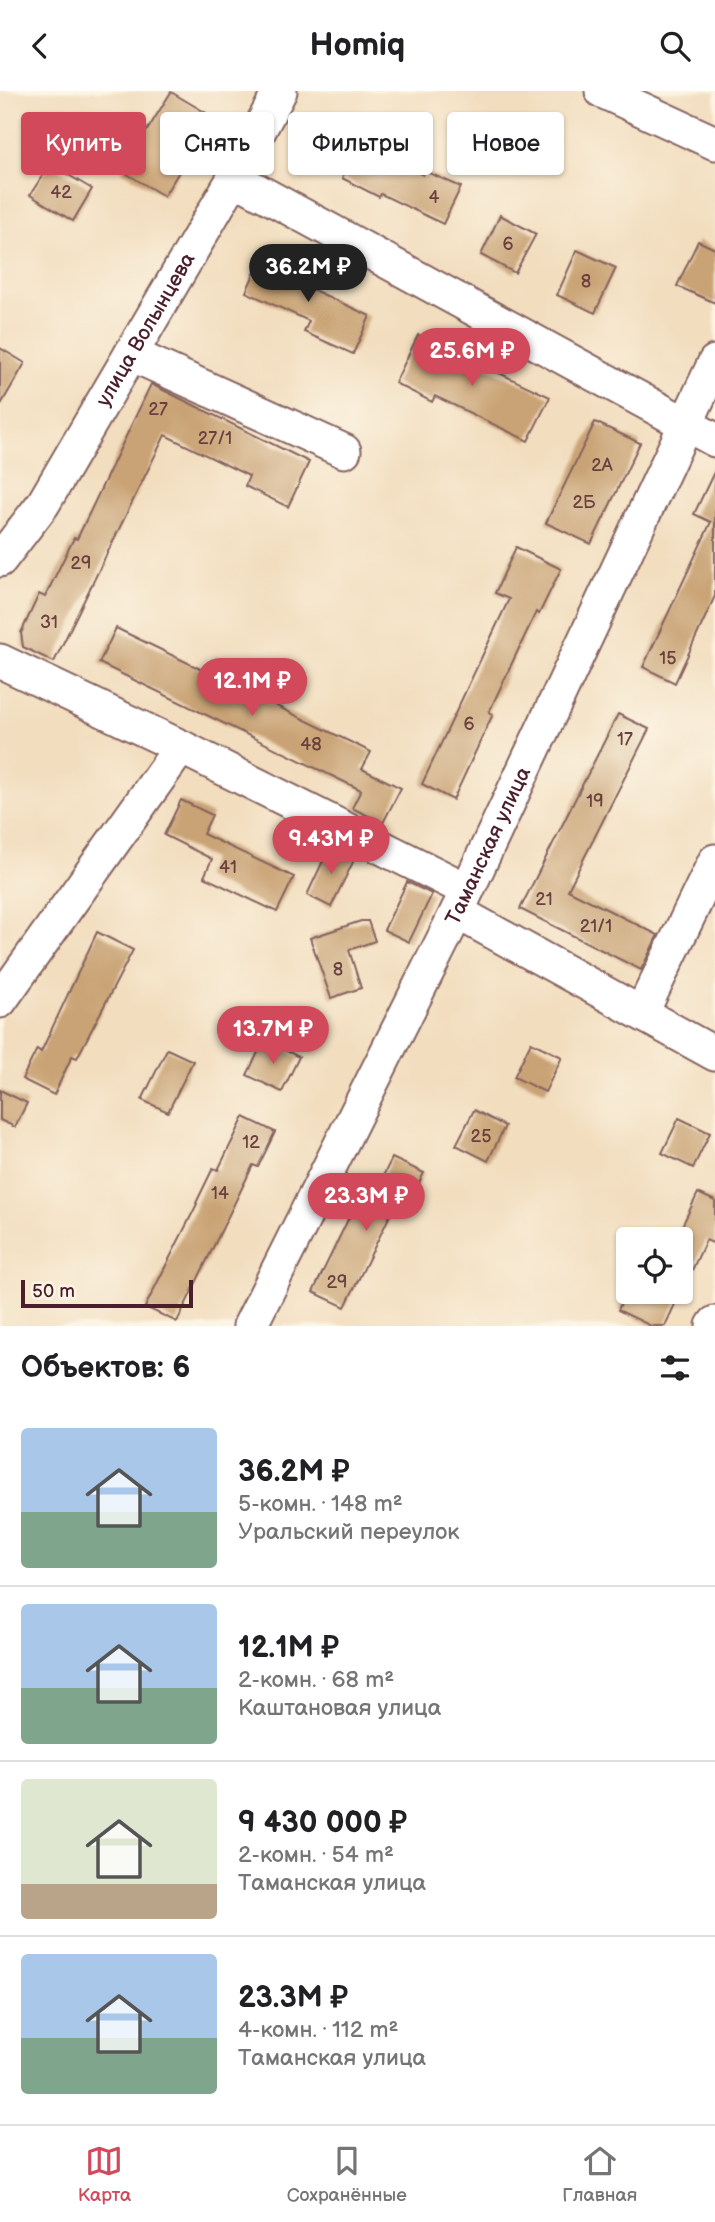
<!DOCTYPE html>
<html lang="ru">
<head>
<meta charset="utf-8">
<style>
  body { margin:0; font-family:"Balsamiq Sans",sans-serif; background:#f6f6f6; color:#202124; height:100vh; display:flex; flex-direction:column; font-size:26px; white-space:nowrap }
  * { box-sizing:border-box; margin:0 }
  p { font-size:23px; color:#757577 }
  .icon { flex:none; width:38px; height:38px; fill:none; stroke:currentColor; stroke-width:2; stroke-linecap:round; stroke-linejoin:round }
  .map { position:relative; height:1235px; overflow:hidden }
  .panel { display:flex; flex-direction:column; background:#fff; flex:1 }
  .panel>* { flex:none }
  .hud { position:absolute; left:21px; top:21px; width:674px; height:63px; display:flex; gap:14px }
  .fabs { position:absolute; left:616px; top:1136px; display:grid; gap:14px }
  .fabs a { display:grid; place-items:center; width:77px; height:77px; border-radius:7px; background:#fff; box-shadow:0 2px 5px #0004; font-size:35px }
  .scale { position:absolute; left:21px; bottom:18px; width:172px; box-sizing:border-box; padding-left:7px; border:4px solid #4a1f2b; border-top:0; font-size:19px; line-height:24px; white-space:nowrap; color:#4a1f2b; -webkit-text-stroke:5px #fcf5e5; paint-order:stroke }
  .price { position:absolute; translate:-50% -60px; padding:0 16px; border-radius:24px; background:#d1495b; color:#fff; font-size:23px; line-height:46px; filter:drop-shadow(0 2px 4px #0008) }
  .price::after { content:''; position:absolute; left:50%; top:42px; width:21px; height:16px; margin-left:-10px; background:inherit; clip-path:polygon(0 0,100% 0,50% 100%) }
  .price.selected { background:#222; color:#fff }
  ul { padding:0; list-style:none }
  li { display:flex; align-items:center; gap:21px; height:175px; padding:0 21px }
  li+li { border-top:2px solid #e0e0e0 }
  li span { display:grid; place-items:center; flex:none; width:196px; height:140px; border-radius:7px; color:#555 }
  li>.icon { margin-inline-start:auto }
  span .icon { width:84px; height:84px; fill:#fffc; stroke-width:1 }
  li b { font-size:30px }
  h2 { display:flex; justify-content:space-between; align-items:center; height:84px; padding:0 21px; font-size:30px }
  .tag { padding:0 24px; border-radius:7px; background:#fff; box-shadow:0 2px 5px #0004; font-size:24px; line-height:63px }
  .tag.selected { background:#d1495b; color:#fff }
  header { display:flex; justify-content:space-between; align-items:center; height:91px; padding:0 21px; background:#fff; font-size:32px; font-weight:600 }
  .tab-bar { display:flex; justify-content:space-around; align-items:center; height:98px; border-top:2px solid #e0e0e0; background:#fff; font-size:19px; color:#757577 }
  .tab-bar a { display:grid; justify-items:center; gap:4px }
  .tab-bar .selected { color:#d1495b }
  .map>svg:first-child { display:block }
  .building { fill:#c9a375 }
  .lines { fill:none; stroke-linecap:round; stroke-linejoin:round }
  .minor-casing { stroke:#85625e; stroke-width:37 }
  .minor { stroke:#fff; stroke-width:33 }
  .labels { text-anchor:middle; stroke-width:6; stroke-linejoin:round; paint-order:stroke }
  .number-label { font-size:18px; fill:#6a403e }
  .street-label { font-size:21px; fill:#4a1f2b; stroke:#fcf5e5 }
</style>
</head>
<body>
<header><svg class="icon" aria-label="back" viewBox="0 0 24 24"><path d="M15 5l-7 7 7 7"/></svg>Homiq<svg class="icon" aria-label="search" viewBox="0 0 24 24"><circle cx="10" cy="10" r="6"/><path d="M15 15l6 6"/></svg></header>
<div class="map">
<svg width="715" height="1235" viewBox="0 0 715 1235">
  <rect width="100%" height="100%" fill="#fcf5e5"/>
  <filter id="ink" filterUnits="userSpaceOnUse"><feTurbulence type="fractalNoise" baseFrequency=".0143" numOctaves="2"/><feDisplacementMap in="SourceGraphic" scale="14" xChannelSelector="R" yChannelSelector="G"/><feConvolveMatrix kernelMatrix="1 2 1 2 8 2 1 2 1" color-interpolation-filters="sRGB"/></filter>
  <filter id="wash" filterUnits="userSpaceOnUse"><feTurbulence type="fractalNoise" baseFrequency=".00686" numOctaves="4" result="noise"/><feDisplacementMap in="SourceGraphic" scale="28" xChannelSelector="R" yChannelSelector="G"/><feGaussianBlur stdDeviation="1.57" result="paint"/><feColorMatrix in="noise" values="0 0 0 0 0 0 0 0 0 0 0 0 0 0 0 0 0 1.4 0 .05"/><feComposite in="paint" operator="in"/></filter>
  <g filter="url(#wash)">
    <rect width="100%" height="100%" fill="#f2ddbe"/>
    <g id="blocks">
      <g class="building">
        <path d="M 171,1 L 213,26 L 164,105 L 122,80 Z"/>
        <path d="M 361,52 L 423,84 L 425,80 L 461,96 L 443,133 L 381,103 L 379,106 L 342,87 Z"/>
        <path d="M 50,73 L 92,98 L 73,130 L 30,104 Z"/>
        <path d="M 500,124 L 536,143 L 515,182 L 481,164 Z"/>
        <path d="M 698,150 L 715,158 L 715,212 L 677,195 Z"/>
        <path d="M 577,159 L 616,177 L 595,222 L 557,204 Z"/>
        <path d="M 263,163 L 312,185 L 307,196 L 370,225 L 353,263 L 304,241 L 309,230 L 246,201 Z"/>
        <path d="M 418,244 L 550,306 L 528,350 L 435,305 L 432,311 L 395,292 Z"/>
        <path d="M 0,257 L 25,272 L 0,315 Z"/>
        <path d="M 151,293 L 309,371 L 288,416 L 245,395 L 249,385 L 165,344 L 54,571 L 23,556 L 21,542 L 39,503 L 45,506 L 74,447 L 77,448 Z"/>
        <path d="M 595,331 L 640,352 L 591,453 L 546,432 Z"/>
        <path d="M 715,379 L 715,505 L 675,592 L 643,576 L 711,431 L 694,423 Z"/>
        <path d="M 516,456 L 561,478 L 539,523 L 536,521 L 489,621 L 493,623 L 453,709 L 422,693 L 509,508 L 495,502 Z"/>
        <path d="M 116,537 L 371,661 L 362,678 L 401,697 L 383,732 L 352,717 L 361,699 L 99,572 Z"/>
        <path d="M 618,623 L 649,638 L 568,799 L 658,844 L 641,879 L 520,818 Z"/>
        <path d="M 181,709 L 212,724 L 203,743 L 294,786 L 277,821 L 204,786 L 212,768 L 164,744 Z"/>
        <path d="M 330,755 L 355,767 L 331,816 L 307,804 Z"/>
        <path d="M 407,791 L 432,803 L 409,851 L 384,839 Z"/>
        <path d="M 361,830 L 368,830 L 375,850 L 349,859 L 361,897 L 331,907 L 310,847 Z"/>
        <path d="M 97,841 L 133,859 L 77,967 L 72,965 L 54,1004 L 22,988 L 37,958 L 41,961 Z"/>
        <path d="M 264,949 L 299,966 L 282,1001 L 247,984 Z"/>
        <path d="M 531,951 L 562,966 L 545,1001 L 514,986 Z"/>
        <path d="M 167,958 L 193,970 L 168,1021 L 142,1009 Z"/>
        <path d="M 0,999 L 27,1012 L 15,1036 L 0,1029 Z"/>
        <path d="M 474,1019 L 505,1035 L 488,1070 L 456,1054 Z"/>
        <path d="M 244,1026 L 275,1041 L 258,1076 L 253,1074 L 177,1231 L 145,1216 L 197,1113 L 196,1112 L 213,1077 L 218,1079 Z"/>
        <path d="M 679,1027 L 710,1042 L 693,1077 L 662,1062 Z"/>
        <path d="M 392,1067 L 424,1082 L 406,1117 L 396,1112 L 345,1216 L 313,1201 L 354,1116 L 365,1121 Z"/>
        <path d="M 698,1102 L 715,1110 L 715,1153 L 706,1149 L 681,1203 L 681,1137 Z"/>
        <path d="M 626,1200 L 681,1200 L 665,1235 L 651,1235 L 618,1219 Z"/>
      </g>
    </g>
  </g>
  <g filter="url(#ink)">
    <use href="#blocks" fill-opacity="0" stroke="#85625e" stroke-width="2"/>
    <g class="lines">
      <g class="minor-casing">
        <g id="minor">
          <path d="M 602,0 L 715,52"/>
          <path d="M 234,87 L 715,349"/>
          <path d="M 131,263 L 344,360"/>
          <path id="s1" d="M 0,469 L 43,413 L 234,87 L 280,0"/>
          <path d="M 0,570 L 181,656 L 467,799"/>
          <path d="M 457,821 L 715,963"/>
          <path d="M 0,910 L 181,656"/>
          <path d="M 642,921 L 715,770"/>
          <path id="s2" d="M 250,1235 L 457,821 L 715,271"/>
          <path d="M 713,1235 L 715,1232"/>
        </g>
      </g>
      <use href="#minor" class="minor"/>
    </g>
  </g>
  <g class="labels">
    <g class="number-label">
      <text x="61" y="107">42</text>
      <text x="434" y="112">4</text>
      <text x="508" y="159">6</text>
      <text x="586" y="196">8</text>
      <text x="158" y="324">27</text>
      <text x="215" y="353">27/1</text>
      <text x="602" y="380">2А</text>
      <text x="584" y="417">2Б</text>
      <text x="81" y="478">29</text>
      <text x="49" y="537">31</text>
      <text x="668" y="573">15</text>
      <text x="469" y="639">6</text>
      <text x="625" y="654">17</text>
      <text x="311" y="659">48</text>
      <text x="595" y="716">19</text>
      <text x="228" y="782">41</text>
      <text x="544" y="814">21</text>
      <text x="596" y="841">21/1</text>
      <text x="338" y="884">8</text>
      <text x="481" y="1051">25</text>
      <text x="251" y="1057">12</text>
      <text x="220" y="1108">14</text>
      <text x="337" y="1197">29</text>
    </g>
    <g class="street-label">
      <text dy="7" stroke="none"><textPath href="#s1" startOffset="273">улица Волынцева</textPath></text>
      <text dy="7" stroke="none"><textPath href="#s2" startOffset="536">Таманская улица</textPath></text>
    </g>
  </g>
</svg>
<div class="fabs">
<a><svg class="icon" aria-label="locate" viewBox="0 0 24 24"><circle cx="12" cy="12" r="6"/><path d="M12 2v4M12 18v4M2 12h4M18 12h4"/></svg></a>
</div>
<div class="scale">50 m</div>
<b class="price selected" style="left:308px;top:213px">36.2M ₽</b>
<b class="price" style="left:472px;top:297px">25.6M ₽</b>
<b class="price" style="left:252px;top:627px">12.1M ₽</b>
<b class="price" style="left:331px;top:785px">9.43M ₽</b>
<b class="price" style="left:273px;top:975px">13.7M ₽</b>
<b class="price" style="left:366px;top:1142px">23.3M ₽</b>
<div class="hud">
<a class="tag selected">Купить</a>
<a class="tag">Снять</a>
<a class="tag">Фильтры</a>
<a class="tag">Новое</a>
</div>
</div>
<section class="panel">
<h2>Объектов: 6<svg class="icon" aria-label="filters" viewBox="0 0 24 24"><path d="M4 7h16M4 17h16"/><circle cx="9" cy="7" r="2"/><circle cx="15" cy="17" r="2"/></svg></h2>
<ul>
<li><span style="background:linear-gradient(#a9c7e8 60%,#7fa58c 0)"><svg class="icon" aria-label="home" viewBox="0 0 24 24"><path d="M3 11l9-7 9 7M6 9v11h12V9"/></svg></span><div><b>36.2M ₽</b><p>5-комн. · 148 m²</p><p>Уральский переулок</p></div></li>
<li><span style="background:linear-gradient(#a9c7e8 60%,#7fa58c 0)"><svg class="icon" aria-label="home" viewBox="0 0 24 24"><path d="M3 11l9-7 9 7M6 9v11h12V9"/></svg></span><div><b>12.1M ₽</b><p>2-комн. · 68 m²</p><p>Каштановая улица</p></div></li>
<li><span style="background:linear-gradient(#dfe7d0 75%,#b9a48a 0)"><svg class="icon" aria-label="home" viewBox="0 0 24 24"><path d="M3 11l9-7 9 7M6 9v11h12V9"/></svg></span><div><b>9 430 000 ₽</b><p>2-комн. · 54 m²</p><p>Таманская улица</p></div></li>
<li><span style="background:linear-gradient(#a9c7e8 60%,#7fa58c 0)"><svg class="icon" aria-label="home" viewBox="0 0 24 24"><path d="M3 11l9-7 9 7M6 9v11h12V9"/></svg></span><div><b>23.3M ₽</b><p>4-комн. · 112 m²</p><p>Таманская улица</p></div></li>
</ul>
</section>
<nav class="tab-bar">
<a class="selected"><svg class="icon" aria-label="map" viewBox="0 0 24 24"><path d="M3 6l6-2 6 2 6-2v14l-6 2-6-2-6 2zM9 4v14M15 6v14"/></svg>Карта</a>
<a><svg class="icon" aria-label="saved" viewBox="0 0 24 24"><path d="M7 4h10v16l-5-4-5 4z"/></svg>Сохранённые</a>
<a><svg class="icon" aria-label="home" viewBox="0 0 24 24"><path d="M3 11l9-7 9 7M6 9v11h12V9"/></svg>Главная</a>
</nav>
</body>
</html>
